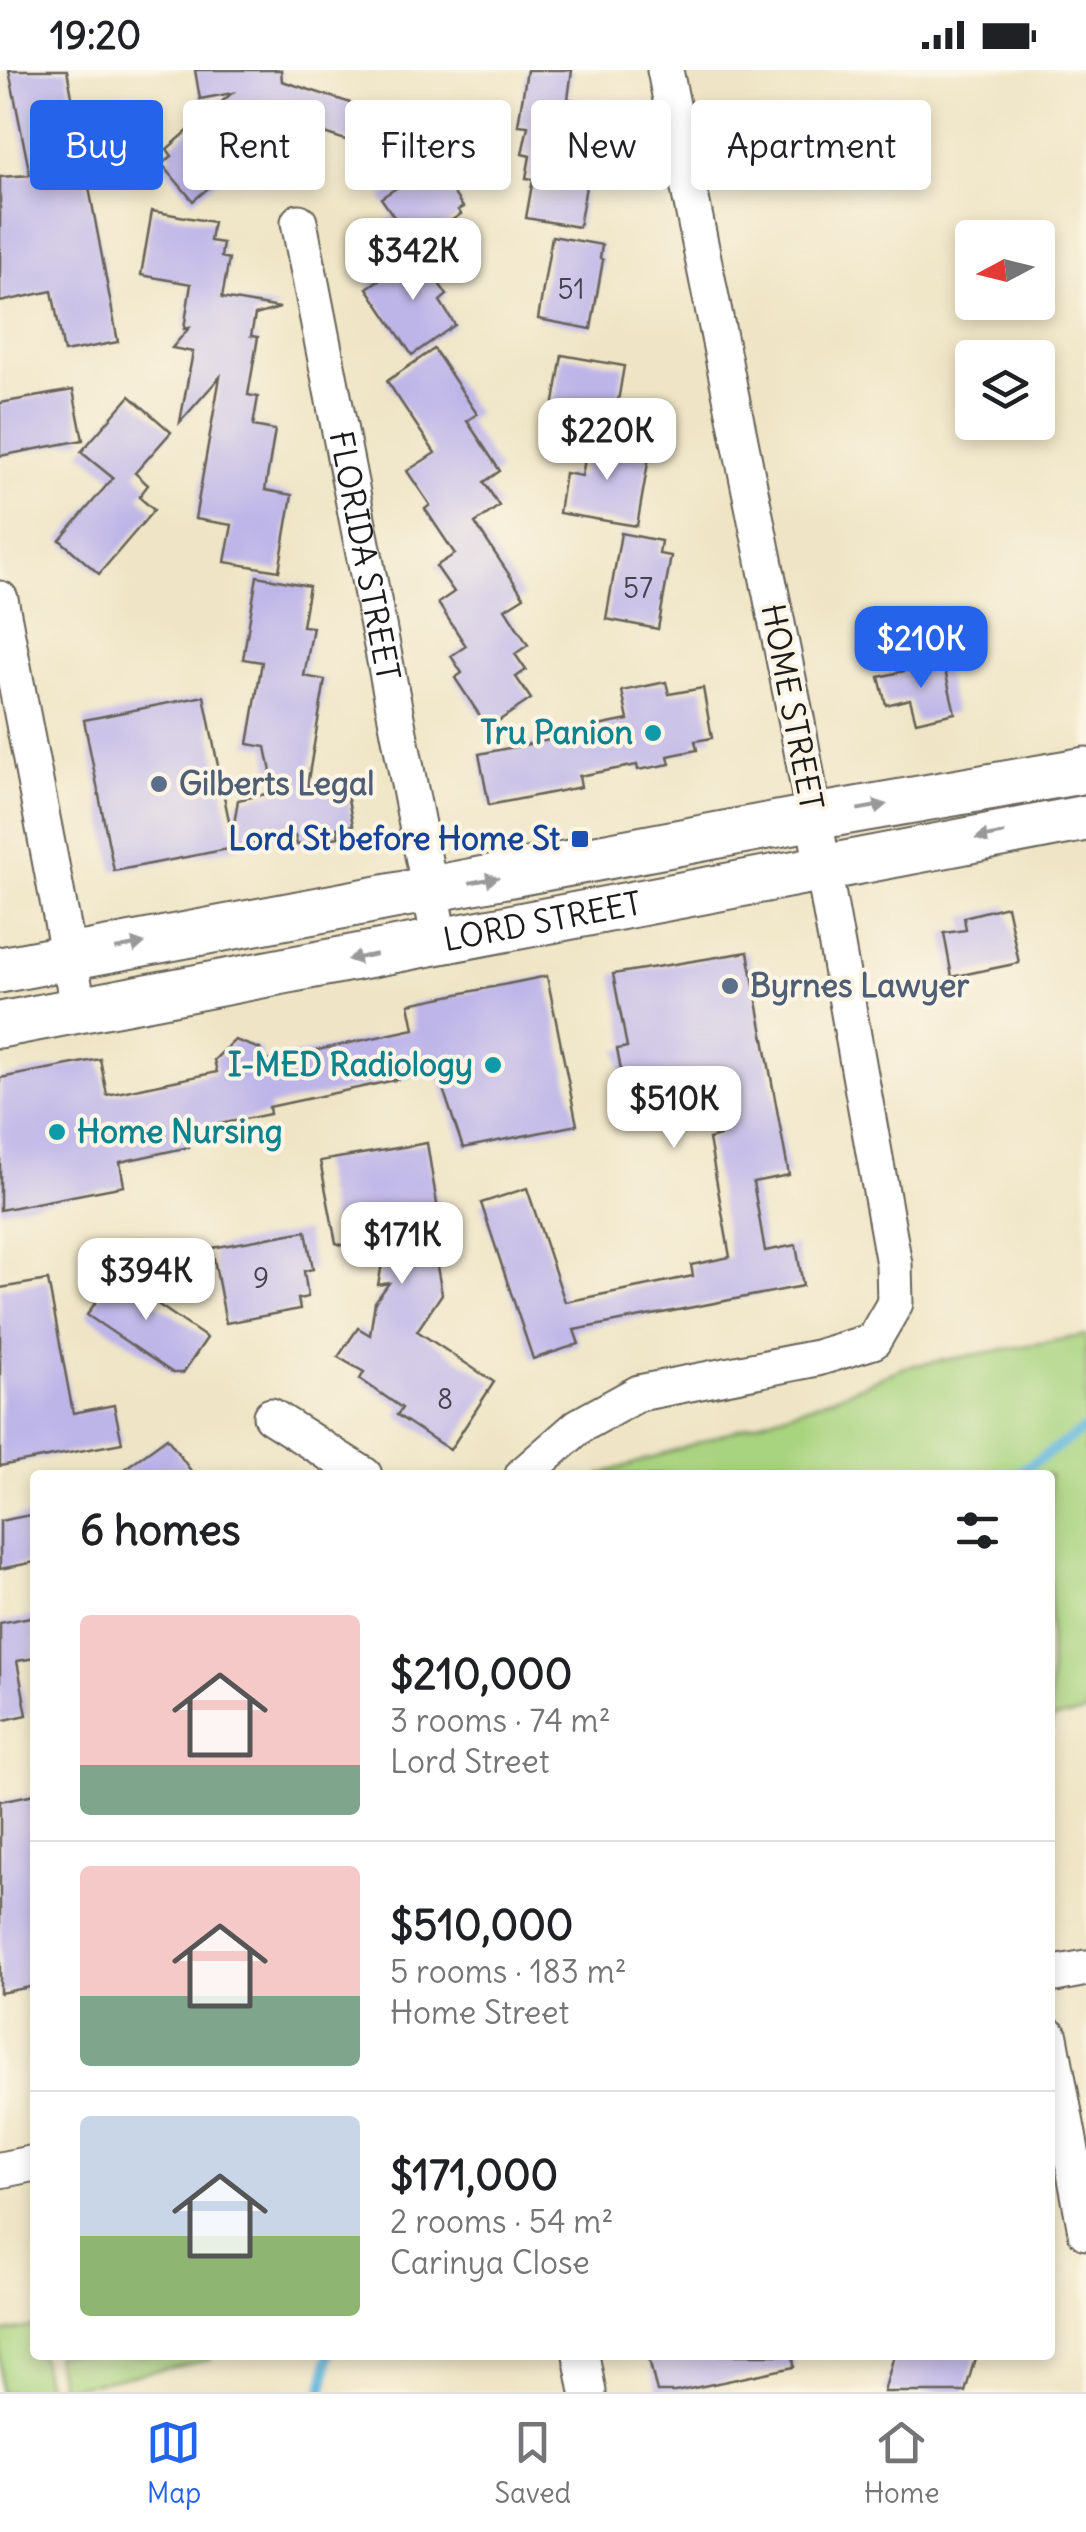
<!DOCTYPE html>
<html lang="en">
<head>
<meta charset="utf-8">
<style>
  body { margin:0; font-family:Delius,sans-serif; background:#f6f6f6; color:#202124; height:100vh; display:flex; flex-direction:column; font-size:38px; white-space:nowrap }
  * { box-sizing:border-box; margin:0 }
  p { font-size:32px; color:#757577 }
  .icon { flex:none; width:55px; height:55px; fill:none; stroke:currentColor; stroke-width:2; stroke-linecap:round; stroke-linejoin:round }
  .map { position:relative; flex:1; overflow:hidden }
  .sheet { position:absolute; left:30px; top:1400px; width:1025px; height:890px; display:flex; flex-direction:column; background:#fff; border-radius:10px; box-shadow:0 5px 15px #0003 }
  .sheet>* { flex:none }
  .hud { position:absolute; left:30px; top:30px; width:1028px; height:90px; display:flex; gap:20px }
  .needle { width:65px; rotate:263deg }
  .tools { position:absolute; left:955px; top:150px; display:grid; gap:20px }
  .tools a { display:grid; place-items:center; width:100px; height:100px; border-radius:10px; background:#fff; box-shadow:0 5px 15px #0003; font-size:50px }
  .price { position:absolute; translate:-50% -85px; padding:0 22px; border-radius:20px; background:#fff; color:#222; font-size:32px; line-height:65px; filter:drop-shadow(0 2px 5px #0008) }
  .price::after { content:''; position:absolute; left:50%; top:60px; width:30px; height:22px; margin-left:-15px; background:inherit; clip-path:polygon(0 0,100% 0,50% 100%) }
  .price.on { background:#2563eb; color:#fff }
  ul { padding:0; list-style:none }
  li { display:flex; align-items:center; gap:30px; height:250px; padding:0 50px }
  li+li { border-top:2px solid #e0e0e0 }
  li span { display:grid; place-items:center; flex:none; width:280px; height:200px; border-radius:10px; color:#555 }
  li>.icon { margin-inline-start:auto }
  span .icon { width:120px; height:120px; fill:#fffc; stroke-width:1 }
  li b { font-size:42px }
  h2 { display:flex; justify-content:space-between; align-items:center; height:120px; padding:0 50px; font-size:42px }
  .chip { padding:0 35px; border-radius:10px; background:#fff; box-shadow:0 5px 15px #0003; font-size:35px; line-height:90px }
  .chip.on { background:#2563eb; color:#fff }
  .status { display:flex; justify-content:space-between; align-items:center; height:70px; padding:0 50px; background:#fff; direction:ltr }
  .status svg { height:28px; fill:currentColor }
  .tabs { display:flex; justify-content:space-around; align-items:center; height:140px; border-top:2px solid #e0e0e0; background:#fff; font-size:28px; color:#757577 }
  .tabs a { display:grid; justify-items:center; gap:5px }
  .tabs .on { color:#2563eb }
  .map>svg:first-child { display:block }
  .green { fill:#a8d37f; stroke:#62784e; stroke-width:2.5 }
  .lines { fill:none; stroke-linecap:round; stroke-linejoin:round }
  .stream { stroke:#5eb6db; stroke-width:10 }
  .building { fill:#bdb5e8 }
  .minor-casing { stroke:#666258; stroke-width:39 }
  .major-casing { stroke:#666258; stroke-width:49 }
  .minor { stroke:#fff; stroke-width:35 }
  .major { stroke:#fff; stroke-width:45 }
  .oneway { fill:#999 }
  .culture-dot { fill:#0f9aa8; stroke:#fcf5e5; stroke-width:4 }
  .service-dot { fill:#5c6f8a; stroke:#fcf5e5; stroke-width:4 }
  .transit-dot { fill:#1a4fb4; stroke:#fcf5e5; stroke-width:4 }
  .labels { text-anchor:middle; stroke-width:8; stroke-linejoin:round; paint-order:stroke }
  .number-label { font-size:28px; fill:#44424f }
  .street-label { font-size:32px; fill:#1c1c1c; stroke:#fcf5e5 }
  .culture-label { font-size:32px; font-weight:bold; fill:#0d838f; stroke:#fcf5e5; text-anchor:end }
  .service-label { font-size:32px; font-weight:bold; fill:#4e5e75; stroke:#fcf5e5; text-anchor:start }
  .transit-label { font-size:32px; font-weight:bold; fill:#164399; stroke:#fcf5e5; text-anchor:end }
</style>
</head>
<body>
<div class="status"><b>19:20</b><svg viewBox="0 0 49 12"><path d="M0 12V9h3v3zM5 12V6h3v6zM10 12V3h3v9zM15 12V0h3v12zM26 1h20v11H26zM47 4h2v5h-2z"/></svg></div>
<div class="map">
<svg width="1086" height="2322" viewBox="0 0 1086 2322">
  <rect width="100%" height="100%" fill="#fcf5e5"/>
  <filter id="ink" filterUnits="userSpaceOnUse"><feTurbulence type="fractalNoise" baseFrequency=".01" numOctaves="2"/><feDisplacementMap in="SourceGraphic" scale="20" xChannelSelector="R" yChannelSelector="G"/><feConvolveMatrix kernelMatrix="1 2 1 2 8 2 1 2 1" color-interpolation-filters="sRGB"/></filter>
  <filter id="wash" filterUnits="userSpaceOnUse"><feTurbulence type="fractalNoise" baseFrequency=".0048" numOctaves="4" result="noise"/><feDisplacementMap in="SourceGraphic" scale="40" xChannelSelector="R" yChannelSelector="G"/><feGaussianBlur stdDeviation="2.25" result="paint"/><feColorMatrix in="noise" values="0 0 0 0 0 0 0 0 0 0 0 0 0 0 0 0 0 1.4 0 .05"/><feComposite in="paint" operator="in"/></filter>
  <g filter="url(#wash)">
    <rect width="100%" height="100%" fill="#efe5c6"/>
    <g class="green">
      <path d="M 1086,1265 L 1086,1643 L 1053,1649 L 1050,1656 L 1050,1405 L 599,1405 L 832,1328 L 905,1297 Z"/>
      <path d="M 35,2256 L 35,2285 L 40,2285 L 48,2322 L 0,2322 L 0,2263 Z"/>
      <path d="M 55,2285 L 209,2285 L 210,2290 L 61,2319 Z"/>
    </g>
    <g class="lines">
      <g class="stream">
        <path d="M 1015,1405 L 1086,1358"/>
        <path d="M 323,2322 L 329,2285"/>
      </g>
    </g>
    <g id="blocks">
      <g class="building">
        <path d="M 9,0 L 67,0 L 118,272 L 64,282 L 52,221 L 0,232 L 0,107 L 30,105 Z"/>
        <path d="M 195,0 L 281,0 L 282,11 L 404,50 L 385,107 L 351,95 L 358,74 L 287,51 L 193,131 L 162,94 L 172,86 L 167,79 L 232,23 L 200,29 Z"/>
        <path d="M 527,0 L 572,0 L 568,29 L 581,31 L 574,75 L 586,77 L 584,92 L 590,93 L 579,157 L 526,148 L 533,109 L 526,108 L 530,86 L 522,84 L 528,56 L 518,55 Z"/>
        <path d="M 438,76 L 460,110 L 450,118 L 463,137 L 458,140 L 461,144 L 396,188 L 376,158 L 394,147 L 381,128 L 404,113 L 390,109 Z"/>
        <path d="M 152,141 L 213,152 L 210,171 L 223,173 L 221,187 L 229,189 L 222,228 L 280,238 L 255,245 L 251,266 L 258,267 L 248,325 L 258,327 L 253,356 L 275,360 L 265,420 L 292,425 L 279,501 L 225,492 L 232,455 L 195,449 L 220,307 L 180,352 L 193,282 L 172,278 L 189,258 L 184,259 L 191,214 L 141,205 Z"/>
        <path d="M 552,166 L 602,175 L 600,188 L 603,190 L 591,259 L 538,249 Z"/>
        <path d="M 418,183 L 447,225 L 440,231 L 455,255 L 412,285 L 367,218 Z"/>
        <path d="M 434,279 L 477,344 L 467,351 L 500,401 L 484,412 L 499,436 L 475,453 L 524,527 L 505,539 L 528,575 L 515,584 L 526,600 L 516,607 L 531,629 L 488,658 L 455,608 L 462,603 L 451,586 L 466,576 L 438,533 L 454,522 L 436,496 L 455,484 L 425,439 L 430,435 L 407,401 L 435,383 L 387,311 Z"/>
        <path d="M 562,285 L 624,296 L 614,355 L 552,344 Z"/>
        <path d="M 73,320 L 83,370 L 0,386 L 0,333 Z"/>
        <path d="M 130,326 L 171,362 L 135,403 L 148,415 L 139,427 L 154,440 L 99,504 L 60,470 L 113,408 L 81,382 Z"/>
        <path d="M 589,366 L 642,375 L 640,386 L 649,387 L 637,456 L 559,443 L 565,403 L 582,406 Z"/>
        <path d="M 621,463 L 661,471 L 659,484 L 671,486 L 658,559 L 606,549 Z"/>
        <path d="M 257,506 L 309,516 L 302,556 L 313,557 L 304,606 L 325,610 L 307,716 L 344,709 L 353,755 L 337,758 L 339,767 L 297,775 L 295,766 L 114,801 L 84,650 L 204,626 L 232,766 L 238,730 L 275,722 L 266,677 L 248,674 L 262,592 L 243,589 Z"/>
        <path d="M 943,592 L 955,643 L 916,652 L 910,629 L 886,635 L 879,607 Z"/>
        <path d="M 666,612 L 669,624 L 703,618 L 712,668 L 695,671 L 697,680 L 668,686 L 670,694 L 638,700 L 637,695 L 579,706 L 581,717 L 489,735 L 479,684 L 594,661 L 593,657 L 628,650 L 622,621 Z"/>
        <path d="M 1007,836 L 1019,893 L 952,907 L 944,863 L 966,860 L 964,847 Z"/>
        <path d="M 748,882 L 789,1105 L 753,1112 L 765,1181 L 796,1175 L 803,1216 L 574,1260 L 579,1274 L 533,1289 L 481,1133 L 527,1118 L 565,1232 L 693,1206 L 691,1195 L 730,1187 L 709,1069 L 720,1066 L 711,1015 L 683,1021 L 680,1006 L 624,1016 L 617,979 L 627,977 L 613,904 Z"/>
        <path d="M 547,906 L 577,1055 L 463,1078 L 438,1004 L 423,1008 L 423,1004 L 269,1037 L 270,1044 L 185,1061 L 189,1077 L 120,1092 L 124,1116 L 0,1140 L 0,1008 L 100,989 L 107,1025 L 217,1002 L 214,990 L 235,970 L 260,979 L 263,992 L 414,959 L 409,934 Z"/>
        <path d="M 427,1073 L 445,1183 L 435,1186 L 442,1224 L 417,1261 L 494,1312 L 450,1380 L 397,1345 L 402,1338 L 360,1309 L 364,1302 L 338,1287 L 358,1258 L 370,1265 L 375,1232 L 389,1213 L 378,1215 L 383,1189 L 336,1173 L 320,1091 Z"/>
        <path d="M 306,1161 L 313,1199 L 304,1201 L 308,1227 L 298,1229 L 300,1239 L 226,1253 L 212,1178 Z"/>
        <path d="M 120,1196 L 145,1214 L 140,1222 L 207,1268 L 183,1303 L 173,1303 L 87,1245 Z"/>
        <path d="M 48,1210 L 73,1343 L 114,1335 L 122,1373 L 0,1396 L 0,1218 Z"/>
        <path d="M 167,1368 L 194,1405 L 116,1405 Z"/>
        <path d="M 35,1444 L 35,1492 L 0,1499 L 0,1451 Z"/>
        <path d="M 35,1546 L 35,1588 L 17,1591 L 27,1645 L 0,1651 L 0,1553 Z"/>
        <path d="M 35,1724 L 35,1916 L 0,1923 L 0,1731 Z"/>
        <path d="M 648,2285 L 793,2285 L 794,2297 L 675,2322 L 657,2322 Z"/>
        <path d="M 894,2285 L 976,2285 L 965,2322 L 884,2322 Z"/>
      </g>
    </g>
  </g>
  <g filter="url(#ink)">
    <use href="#blocks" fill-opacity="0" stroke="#666258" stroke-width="2.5"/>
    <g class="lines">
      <g class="minor-casing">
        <g id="minor">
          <path id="s1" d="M 299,152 L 440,872"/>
          <path d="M 0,529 L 79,940"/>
          <path d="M 271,1346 L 364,1405"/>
          <path d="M 523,1405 L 579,1356 L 639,1323 L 817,1288 L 873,1271 L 895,1233 L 894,1194 L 797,653 L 665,0"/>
          <path d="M 1050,1905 L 1086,1898"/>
          <path d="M 1050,1967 L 1086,2162"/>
          <path d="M 0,2100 L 35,2093"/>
          <path d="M 581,2285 L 588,2322"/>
        </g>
      </g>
      <g class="major-casing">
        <g id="major">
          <path d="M 0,900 L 815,747 L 1086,700"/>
          <path id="s2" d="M 0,955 L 1086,748"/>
        </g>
      </g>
      <use href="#minor" class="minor"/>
      <use href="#major" class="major"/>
    </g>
    <defs><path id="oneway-solid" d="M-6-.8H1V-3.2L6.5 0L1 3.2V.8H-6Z" transform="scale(2.5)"/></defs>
    <g class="oneway">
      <use href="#oneway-solid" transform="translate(872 737) rotate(-10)"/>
      <use href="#oneway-solid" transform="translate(990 766) rotate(169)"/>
      <use href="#oneway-solid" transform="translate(484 810) rotate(-11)"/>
      <use href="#oneway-solid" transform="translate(130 876) rotate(-11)"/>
      <use href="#oneway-solid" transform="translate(362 887) rotate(169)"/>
    </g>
  </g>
  <g class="culture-dot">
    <circle cx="653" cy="663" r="10"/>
    <circle cx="493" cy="995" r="10"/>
    <circle cx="57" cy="1062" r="10"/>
  </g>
  <g class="service-dot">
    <circle cx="159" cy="714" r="10"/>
    <circle cx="730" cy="916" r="10"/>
  </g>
  <rect class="transit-dot" x="570" y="759" width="20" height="20" rx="5"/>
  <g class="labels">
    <g class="number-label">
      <text x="571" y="229">51</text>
      <text x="638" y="528">57</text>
      <text x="261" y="1218">9</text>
      <text x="445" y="1339">8</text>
    </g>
    <g class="street-label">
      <text dy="11" stroke="none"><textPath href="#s1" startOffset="340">FLORIDA STREET</textPath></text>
      <text transform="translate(792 637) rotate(79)" y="11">HOME STREET</text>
      <text dy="11" stroke="none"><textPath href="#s2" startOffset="552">LORD STREET</textPath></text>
    </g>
    <g class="culture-label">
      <text x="633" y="674">Tru Panion</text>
      <text x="473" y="1006">I-MED Radiology</text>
      <text x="77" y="1073" text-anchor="start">Home Nursing</text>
    </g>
    <g class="service-label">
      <text x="179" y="725">Gilberts Legal</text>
      <text x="750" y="927">Byrnes Lawyer</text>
    </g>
    <g class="transit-label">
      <text x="560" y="780">Lord St before Home St</text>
    </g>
  </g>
</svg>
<div class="tools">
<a><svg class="needle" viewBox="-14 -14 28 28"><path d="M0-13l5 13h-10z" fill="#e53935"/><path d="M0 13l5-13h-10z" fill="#757577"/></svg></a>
<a><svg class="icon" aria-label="layers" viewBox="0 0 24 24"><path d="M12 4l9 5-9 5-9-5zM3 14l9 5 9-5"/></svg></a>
</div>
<b class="price" style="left:413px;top:233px">$342K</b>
<b class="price" style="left:607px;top:413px">$220K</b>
<b class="price on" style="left:921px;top:621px">$210K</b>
<b class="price" style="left:674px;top:1081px">$510K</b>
<b class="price" style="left:402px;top:1217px">$171K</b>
<b class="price" style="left:146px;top:1253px">$394K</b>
<div class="hud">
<a class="chip on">Buy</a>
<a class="chip">Rent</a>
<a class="chip">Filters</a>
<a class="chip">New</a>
<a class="chip">Apartment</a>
</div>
<section class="sheet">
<h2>6 homes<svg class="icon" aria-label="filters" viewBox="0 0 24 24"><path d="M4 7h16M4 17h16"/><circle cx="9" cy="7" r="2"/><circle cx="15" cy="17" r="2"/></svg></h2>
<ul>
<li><span style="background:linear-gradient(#f6c9c9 75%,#7fa58c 0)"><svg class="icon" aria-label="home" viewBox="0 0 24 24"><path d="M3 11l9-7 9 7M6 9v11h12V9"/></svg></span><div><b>$210,000</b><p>3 rooms · 74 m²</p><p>Lord Street</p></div></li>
<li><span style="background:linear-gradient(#f6c9c9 65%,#7fa58c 0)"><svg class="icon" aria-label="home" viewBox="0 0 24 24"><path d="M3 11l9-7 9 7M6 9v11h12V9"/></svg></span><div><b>$510,000</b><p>5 rooms · 183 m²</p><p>Home Street</p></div></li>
<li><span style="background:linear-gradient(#c9d6e8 60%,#8fb573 0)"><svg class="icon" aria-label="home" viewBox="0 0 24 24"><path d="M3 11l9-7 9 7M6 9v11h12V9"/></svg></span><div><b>$171,000</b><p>2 rooms · 54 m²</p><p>Carinya Close</p></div></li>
</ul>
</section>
</div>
<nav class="tabs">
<a class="on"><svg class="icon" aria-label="map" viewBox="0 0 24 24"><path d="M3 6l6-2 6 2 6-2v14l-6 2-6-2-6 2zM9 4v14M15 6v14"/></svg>Map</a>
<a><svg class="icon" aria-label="saved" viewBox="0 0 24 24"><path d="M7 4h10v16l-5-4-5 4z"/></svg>Saved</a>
<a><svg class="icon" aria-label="home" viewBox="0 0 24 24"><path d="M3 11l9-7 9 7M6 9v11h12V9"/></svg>Home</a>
</nav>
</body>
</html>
